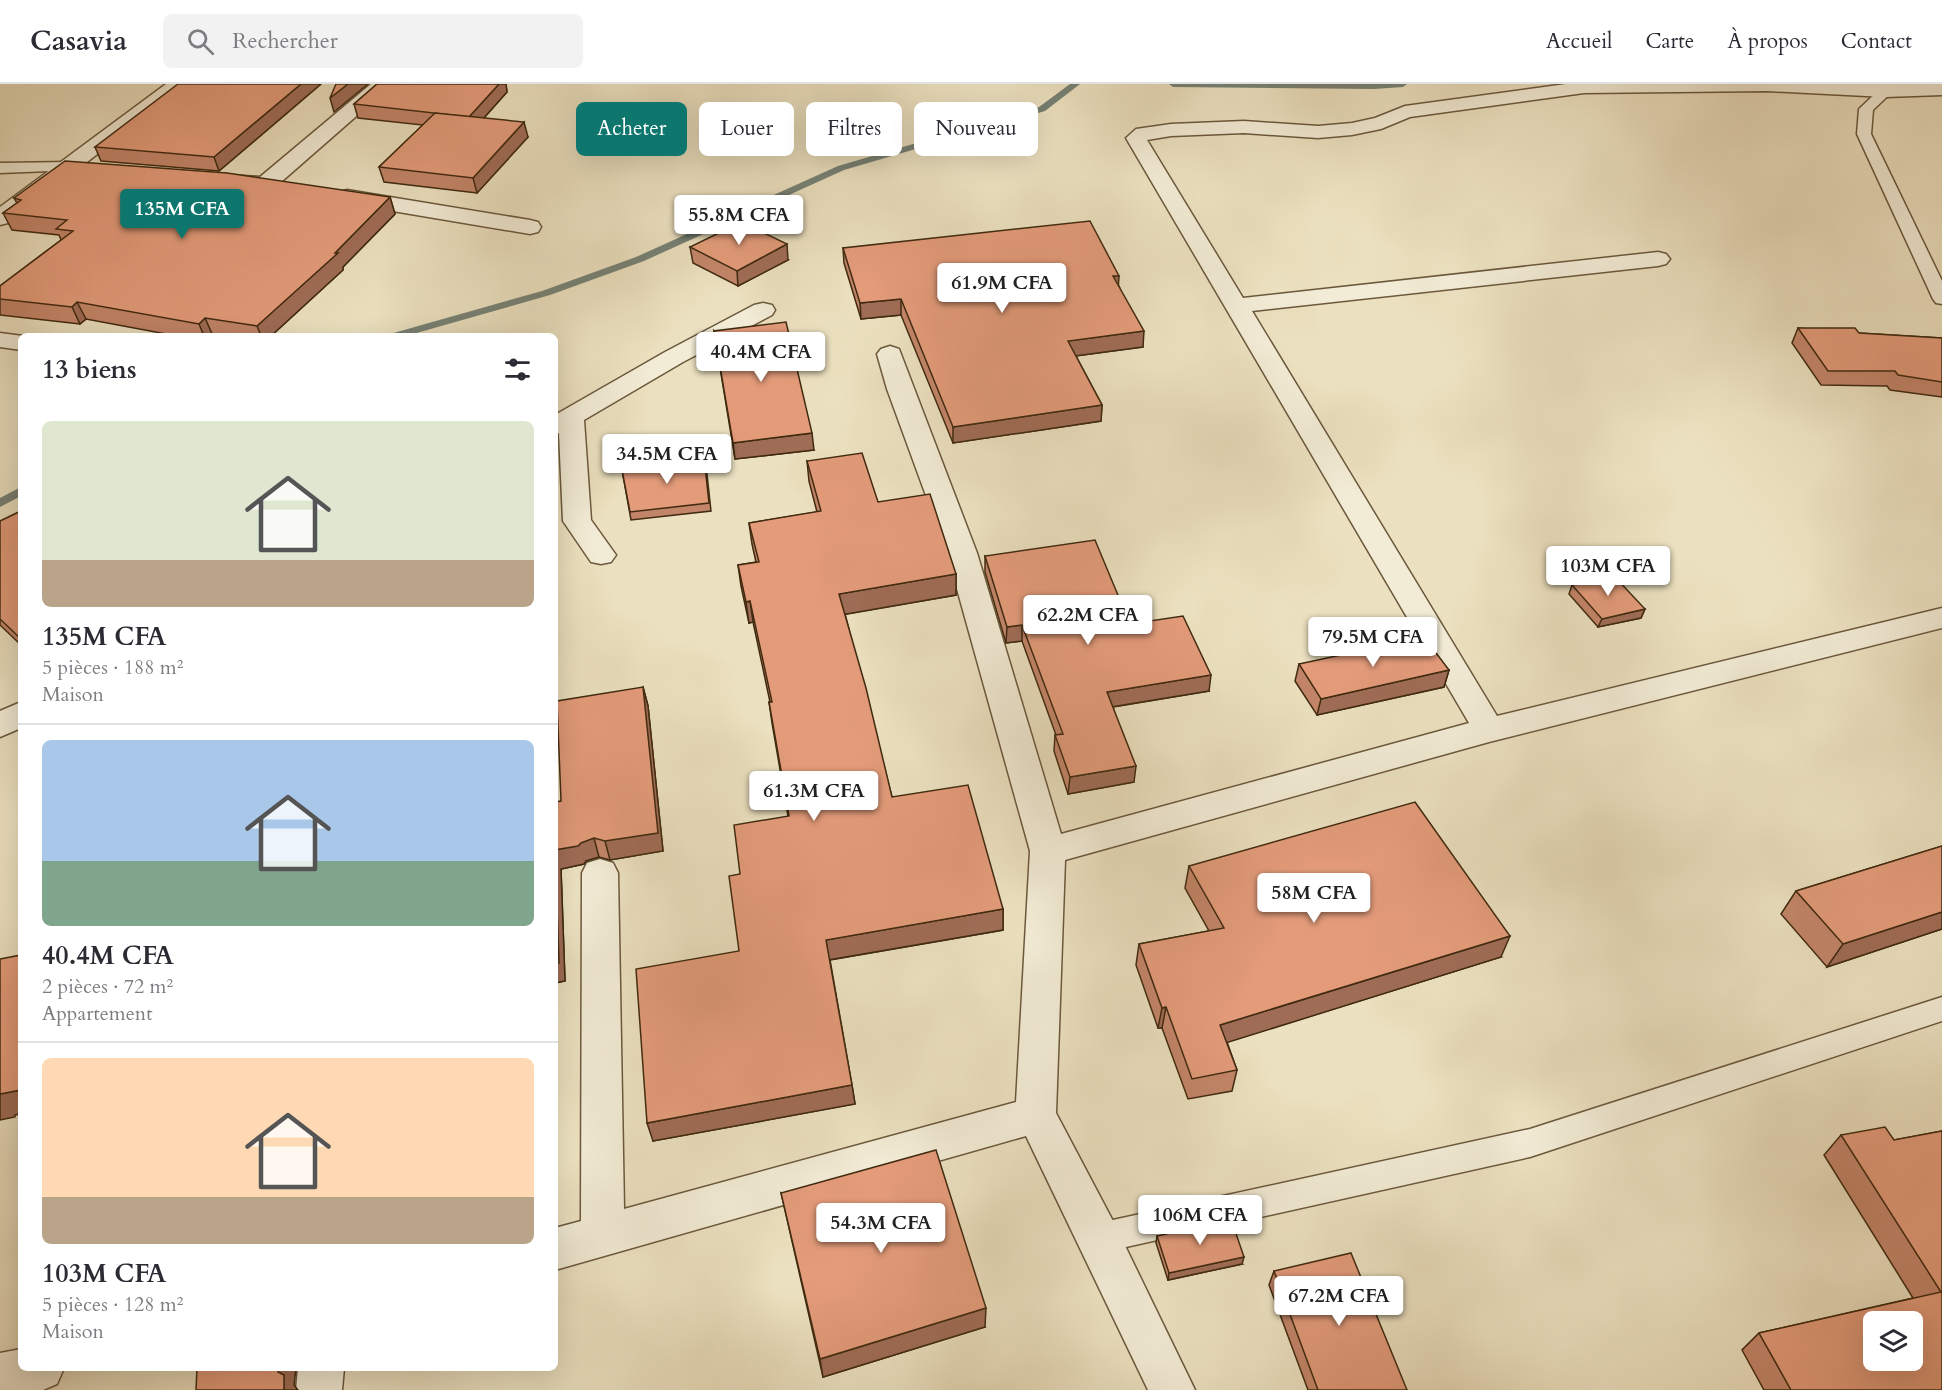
<!DOCTYPE html>
<html lang="fr">
<head>
<meta charset="utf-8">
<style>
  body { margin:0; font-family:Cardo,serif; background:#f2f2f3; color:#2b2b33; height:100vh; display:flex; flex-direction:column; font-size:22px; white-space:nowrap }
  * { box-sizing:border-box; margin:0 }
  p { font-size:20px; color:#7c7c81 }
  .icon { flex:none; width:33px; height:33px; fill:none; stroke:currentColor; stroke-width:2; stroke-linecap:round; stroke-linejoin:round }
  .map { position:relative; flex:1; overflow:hidden }
  .drawer { position:absolute; left:18px; top:249px; width:540px; height:1038px; display:flex; flex-direction:column; background:#fff; border-radius:9px; box-shadow:0 6px 24px #0002 }
  .drawer>* { flex:none }
  .guide { position:absolute; left:576px; top:18px; width:570px; height:54px; display:flex; gap:12px }
  .tools { position:absolute; left:1863px; top:1227px; display:grid; gap:12px }
  .tools a { display:grid; place-items:center; width:60px; height:60px; border-radius:9px; background:#fff; box-shadow:0 6px 24px #0002; font-size:30px }
  .price { position:absolute; translate:-50% -51px; padding:0 14px; border-radius:6px; background:#fff; color:#222; font-size:20px; line-height:39px; filter:drop-shadow(0 2px 3px #0008) }
  .price::after { content:''; position:absolute; left:50%; top:36px; width:18px; height:14px; margin-left:-9px; background:inherit; clip-path:polygon(0 0,100% 0,50% 100%) }
  .price.selected { background:#0f766e; color:#fff }
  ul { padding:0; list-style:none }
  li { display:grid; align-content:center; gap:12px; height:318px; padding:0 24px }
  li+li { border-top:2px solid #e1e1e2 }
  li span { display:grid; place-items:center; height:186px; border-radius:9px; color:#555 }
  li>.icon { margin-inline-start:auto }
  span .icon { width:108px; height:108px; fill:#fffc; stroke-width:1 }
  li b { font-size:26px }
  h2 { display:flex; justify-content:space-between; align-items:center; height:72px; padding:0 24px; font-size:26px }
  .chip { padding:0 21px; border-radius:9px; background:#fff; box-shadow:0 6px 24px #0002; font-size:21px; line-height:54px }
  .chip.selected { background:#0f766e; color:#fff }
  header { display:flex; align-items:center; gap:36px; box-sizing:border-box; height:84px; padding:0 30px; background:#fff; border-bottom:2px solid #e1e1e2 }
  header strong { font-size:28px }
  nav { display:flex; gap:33px; margin-inline-start:auto; font-size:21px }
  .search { width:420px; height:54px; background:#f2f2f3; display:flex; align-items:center; gap:15px; box-sizing:border-box; padding:0 21px; border-radius:9px; color:#7c7c81; font-size:22px }
  .map>svg:first-child { display:block }
  .lines { fill:none; stroke-linecap:round; stroke-linejoin:round }
  .stream { fill:#768175; fill-rule:evenodd }
  .service-casing { stroke:#6b583c; stroke-width:3 }
  .minor-casing { stroke:#6b583c; stroke-width:3 }
  .service { fill:#f2ebd5; fill-rule:evenodd }
  .minor { fill:#f2ebd5; fill-rule:evenodd }
  .wall { fill:#c38569; stroke:#402a10; stroke-width:1.5 }
  .shaded-wall { fill:#9f6c55; stroke:#402a10; stroke-width:1.5 }
  .building { fill:#e39b7a; stroke:#402a10; stroke-width:1.5; fill-rule:evenodd }
</style>
</head>
<body>
<header>
<strong>Casavia</strong>
<div class="search"><svg class="icon" aria-label="search" viewBox="0 0 24 24"><circle cx="10" cy="10" r="6"/><path d="M15 15l6 6"/></svg>Rechercher</div>
<nav><a>Accueil</a><a>Carte</a><a>À propos</a><a>Contact</a></nav>
</header>
<div class="map">
<svg width="1942" height="1306" viewBox="0 0 1942 1306">
  <rect width="100%" height="100%" fill="#ebe0bf"/>
  <filter id="stains"><feTurbulence type="fractalNoise" baseFrequency=".00333" numOctaves="4"/><feColorMatrix values="0 0 0 0 .2 0 0 0 0 .09 0 0 0 0 .02 0 0 0 .5 -.17"/></filter>
  <radialGradient id="worn" r=".72"><stop offset=".6" stop-color="#630" stop-opacity="0"/><stop offset="1" stop-color="#630" stop-opacity=".3"/></radialGradient>
  <g class="lines">
    <g class="stream">
      <path d="M 1070,0 L 1080,0 L 1045,27 L 844,86 L 644,177 L 550,211 L 406,252 L 388,252 L 390,250 L 542,207 L 636,173 L 838,82 L 1039,23 Z"/>
      <path d="M 1169,0 L 1407,0 L 1403,3 L 1374,5 L 1173,3 Z"/>
      <path d="M 21,403 L 21,412 L 0,423 L 0,414 Z"/>
    </g>
    <g class="service-casing">
      <g id="service">
        <path d="M 1886,3 L 1893,7 L 1873,26 L 1871,50 L 1942,197 L 1942,220 L 1936,219 L 1933,215 L 1857,50 L 1859,25 L 1881,4 Z"/>
        <path d="M 71,78 L 79,83 L 76,86 L 0,89 L 0,79 Z"/>
        <path d="M 1942,913 L 1942,937 L 1530,1073 L 1099,1169 L 1088,1165 L 1083,1154 L 1088,1143 L 1099,1139 L 1530,1045 Z"/>
      </g>
    </g>
    <g class="minor-casing">
      <g id="minor">
        <path d="M 166,0 L 188,0 L 8,139 L 0,141 L 0,123 Z"/>
        <path d="M 371,0 L 393,0 L 273,105 C 257,108 236,105 220,102 L 217,97 L 220,92 L 228,91 L 260,93 Z"/>
        <path d="M 1566,0 L 1942,0 L 1942,11 L 1886,13 L 1767,7 L 1584,9 L 1410,33 L 1381,45 L 1352,51 L 1318,54 L 1244,49 L 1171,52 L 1147,56 L 1243,214 L 1658,168 L 1666,170 L 1670,175 L 1666,180 L 1658,182 L 1252,227 L 1497,632 L 1942,524 L 1942,544 L 1489,658 L 1065,776 L 1056,1029 L 1114,1139 L 1195,1306 L 1148,1306 L 1026,1052 L 555,1186 L 555,1144 L 581,1137 L 582,789 L 587,779 L 600,775 L 613,779 L 618,789 L 624,1125 L 1016,1018 L 1030,767 L 947,469 L 887,305 L 877,270 L 881,265 L 890,262 L 899,265 L 977,469 L 1061,750 L 1469,639 L 1126,54 L 1136,45 L 1171,40 L 1244,37 L 1318,42 L 1352,39 L 1375,34 L 1405,22 Z"/>
        <path d="M 347,106 L 530,136 L 538,138 L 541,143 L 538,148 L 530,150 L 339,118 L 336,113 L 339,108 Z"/>
        <path d="M 763,219 L 772,221 L 775,226 L 772,231 L 683,278 L 584,336 L 591,436 L 616,471 L 611,478 L 601,480 L 591,478 L 563,437 L 559,349 L 555,350 L 555,331 L 665,268 L 754,221 Z"/>
        <path d="M 0,249 L 23,252 L 21,252 L 21,266 L 0,263 Z"/>
        <path d="M 21,618 L 21,644 L 0,653 L 0,627 Z"/>
        <path d="M 21,1265 L 21,1284 L 64,1284 L 57,1300 L 43,1306 L 0,1306 L 0,1269 Z"/>
        <path d="M 298,1284 L 344,1284 L 342,1306 L 296,1306 Z"/>
      </g>
    </g>
    <use href="#service" class="service"/>
    <use href="#minor" class="minor"/>
  </g>
  <g class="wall">
    <path d="M 321,0 L 219,87 L 101,77 L 95,63 Z"/>
    <path d="M 377,0 L 506,0 L 507,8 L 484,34 L 528,53 L 477,109 L 384,98 L 379,83 L 423,41 L 358,34 L 354,20 Z"/>
    <path d="M 390,113 L 395,130 L 343,183 L 343,186 L 271,252 L 177,252 L 86,235 L 80,240 L 0,231 L 0,202 L 61,156 L 59,151 L 12,146 L 3,129 L 17,119 L 14,114 Z"/>
    <path d="M 690,163 L 788,176 L 738,202 L 693,179 Z"/>
    <path d="M 843,164 L 1119,202 L 1143,263 L 1076,272 L 1102,321 L 1101,337 L 953,359 L 901,231 L 861,235 L 844,179 Z"/>
    <path d="M 1798,244 L 1859,249 L 1942,254 L 1942,313 L 1890,306 L 1887,302 L 1821,301 L 1792,259 Z"/>
    <path d="M 714,247 L 814,366 L 735,375 Z"/>
    <path d="M 807,377 L 878,418 L 956,490 L 956,511 L 845,530 L 892,713 L 1003,825 L 1003,846 L 830,876 L 852,1001 L 855,1020 L 653,1057 L 739,867 L 740,790 L 788,732 L 772,639 L 769,618 L 770,618 L 753,538 L 749,539 L 741,502 L 738,481 L 756,478 L 752,460 L 749,439 L 817,428 L 809,397 Z"/>
    <path d="M 706,381 L 711,427 L 631,436 L 622,386 Z"/>
    <path d="M 21,427 L 21,561 L 0,541 L 0,437 Z"/>
    <path d="M 985,472 L 1130,540 L 1209,607 L 1113,623 L 1134,698 L 1068,710 L 1054,667 L 1055,651 L 1056,651 L 1022,557 L 1006,559 L 985,488 Z"/>
    <path d="M 1572,501 L 1645,525 L 1641,534 L 1598,543 L 1569,510 Z"/>
    <path d="M 1299,580 L 1449,586 L 1444,603 L 1317,631 L 1295,597 Z"/>
    <path d="M 643,603 L 648,622 L 663,767 L 610,776 L 599,773 L 586,777 L 584,780 L 561,785 L 565,897 L 555,899 L 561,717 Z"/>
    <path d="M 1942,762 L 1942,845 L 1827,883 L 1781,830 L 1796,807 Z"/>
    <path d="M 1189,782 L 1501,873 L 1227,958 L 1237,986 L 1232,1007 L 1188,1015 L 1162,944 L 1158,944 L 1136,881 L 1139,860 L 1209,847 L 1185,804 Z"/>
    <path d="M 1942,1047 L 1942,1306 L 1764,1306 L 1742,1266 L 1759,1249 L 1913,1214 L 1824,1071 L 1841,1051 L 1894,1056 Z"/>
    <path d="M 781,1109 L 985,1243 L 823,1293 Z"/>
    <path d="M 1157,1152 L 1242,1180 L 1168,1196 L 1156,1159 Z"/>
    <path d="M 1274,1187 L 1407,1306 L 1308,1306 L 1269,1201 Z"/>
  </g>
  <g class="shaded-wall">
    <path d="M 301,0 L 321,0 L 219,87 L 214,73 Z"/>
    <path d="M 348,0 L 368,0 L 334,28 L 330,14 Z"/>
    <path d="M 499,0 L 506,0 L 507,8 L 473,46 L 469,33 Z"/>
    <path d="M 524,38 L 528,53 L 477,109 L 473,94 Z"/>
    <path d="M 390,113 L 395,130 L 343,183 L 343,186 L 271,252 L 261,252 L 257,242 L 335,169 Z"/>
    <path d="M 787,160 L 788,176 L 738,202 L 737,187 Z"/>
    <path d="M 1113,192 L 1119,192 L 1118,207 Z"/>
    <path d="M 901,215 L 901,231 L 861,235 L 860,219 Z"/>
    <path d="M 77,218 L 86,235 L 80,240 L 72,223 Z"/>
    <path d="M 205,234 L 213,252 L 204,252 L 199,240 Z"/>
    <path d="M 1144,247 L 1143,263 L 1067,273 L 1068,257 Z"/>
    <path d="M 1102,321 L 1101,337 L 953,359 L 953,343 Z"/>
    <path d="M 812,349 L 814,366 L 735,375 L 733,359 Z"/>
    <path d="M 956,490 L 956,511 L 841,531 L 839,510 Z"/>
    <path d="M 750,517 L 753,538 L 749,539 L 746,518 Z"/>
    <path d="M 1645,525 L 1641,534 L 1598,543 L 1602,535 Z"/>
    <path d="M 1022,541 L 1022,557 L 1006,559 L 1007,543 Z"/>
    <path d="M 1449,586 L 1444,603 L 1317,631 L 1321,615 Z"/>
    <path d="M 1211,591 L 1209,607 L 1105,624 L 1107,608 Z"/>
    <path d="M 643,603 L 648,622 L 663,767 L 610,776 L 605,757 Z"/>
    <path d="M 1136,682 L 1134,698 L 1068,710 L 1070,693 Z"/>
    <path d="M 594,754 L 599,773 L 586,777 L 584,780 L 561,785 L 565,897 L 555,899 L 555,766 Z"/>
    <path d="M 1003,825 L 1003,846 L 828,876 L 826,856 Z"/>
    <path d="M 1942,828 L 1942,845 L 1827,883 L 1843,860 Z"/>
    <path d="M 1510,852 L 1501,873 L 1216,962 L 1220,941 Z"/>
    <path d="M 1166,923 L 1162,944 L 1158,944 L 1162,924 Z"/>
    <path d="M 852,1001 L 855,1020 L 653,1057 L 647,1039 Z"/>
    <path d="M 21,1006 L 21,1030 L 15,1031 L 15,1033 L 0,1036 L 0,1010 Z"/>
    <path d="M 1244,1173 L 1242,1180 L 1168,1196 L 1169,1189 Z"/>
    <path d="M 986,1224 L 985,1243 L 823,1293 L 820,1275 Z"/>
    <path d="M 278,1284 L 296,1284 L 294,1301 L 298,1306 L 284,1306 L 278,1288 Z"/>
  </g>
  <g class="building">
    <path d="M 178,0 L 301,0 L 214,73 L 95,63 Z"/>
    <path d="M 336,0 L 348,0 L 330,14 Z"/>
    <path d="M 377,0 L 499,0 L 469,33 L 354,20 Z"/>
    <path d="M 435,29 L 524,38 L 473,94 L 379,83 Z"/>
    <path d="M 65,77 L 227,89 L 390,113 L 335,169 L 338,169 L 257,242 L 205,234 L 199,240 L 77,218 L 72,223 L 0,215 L 0,202 L 73,147 L 56,145 L 67,136 L 3,129 L 21,116 L 14,114 Z"/>
    <path d="M 1090,137 L 1119,192 L 1113,192 L 1144,247 L 1068,257 L 1102,321 L 953,343 L 901,215 L 860,219 L 843,164 Z"/>
    <path d="M 741,138 L 787,160 L 737,187 L 690,163 Z"/>
    <path d="M 786,238 L 812,349 L 733,359 L 714,247 Z"/>
    <path d="M 1798,244 L 1855,244 L 1859,249 L 1942,254 L 1942,298 L 1898,291 L 1895,287 L 1828,287 Z"/>
    <path d="M 862,369 L 878,418 L 930,410 L 956,490 L 839,510 L 866,604 L 892,713 L 968,701 L 1003,825 L 826,856 L 852,1001 L 647,1039 L 636,885 L 739,867 L 729,792 L 740,790 L 734,741 L 789,732 L 769,618 L 772,618 L 750,517 L 746,518 L 738,481 L 759,478 L 749,439 L 821,427 L 807,377 Z"/>
    <path d="M 704,373 L 709,419 L 630,428 L 622,386 Z"/>
    <path d="M 21,427 L 21,555 L 0,535 L 0,437 Z"/>
    <path d="M 1095,456 L 1130,540 L 1183,532 L 1211,591 L 1107,608 L 1136,682 L 1070,693 L 1055,651 L 1063,650 L 1022,541 L 1007,543 L 985,472 Z"/>
    <path d="M 1614,492 L 1645,525 L 1602,535 L 1572,501 Z"/>
    <path d="M 1424,553 L 1449,586 L 1321,615 L 1299,580 Z"/>
    <path d="M 643,603 L 658,749 L 605,757 L 594,754 L 581,759 L 578,762 L 555,766 L 559,879 L 555,880 L 555,718 L 561,717 L 557,617 Z"/>
    <path d="M 1415,718 L 1510,852 L 1220,941 L 1237,986 L 1192,995 L 1166,923 L 1162,924 L 1139,860 L 1224,844 L 1189,782 Z"/>
    <path d="M 1942,762 L 1942,828 L 1843,860 L 1796,807 Z"/>
    <path d="M 21,871 L 21,1006 L 0,1010 L 0,875 Z"/>
    <path d="M 1885,1043 L 1894,1056 L 1942,1047 L 1942,1306 L 1791,1306 L 1759,1249 L 1941,1208 L 1841,1051 ZM 1874,1238 L 1912,1238 L 1912,1276 L 1874,1276 Z"/>
    <path d="M 936,1066 L 986,1224 L 820,1275 L 781,1109 Z"/>
    <path d="M 1231,1135 L 1244,1173 L 1169,1189 L 1157,1152 Z"/>
    <path d="M 1351,1169 L 1407,1306 L 1318,1306 L 1274,1187 Z"/>
    <path d="M 197,1284 L 278,1284 L 278,1288 L 284,1291 L 284,1306 L 196,1306 Z"/>
  </g>
  <rect width="100%" height="100%" filter="url(#stains)"/>
  <rect width="100%" height="100%" fill="url(#worn)"/>
</svg>
<div class="tools">
<a><svg class="icon" aria-label="layers" viewBox="0 0 24 24"><path d="M12 4l9 5-9 5-9-5zM3 14l9 5 9-5"/></svg></a>
</div>
<b class="price selected" style="left:182px;top:156px">135M CFA</b>
<b class="price" style="left:739px;top:162px">55.8M CFA</b>
<b class="price" style="left:1002px;top:230px">61.9M CFA</b>
<b class="price" style="left:761px;top:299px">40.4M CFA</b>
<b class="price" style="left:667px;top:401px">34.5M CFA</b>
<b class="price" style="left:1608px;top:513px">103M CFA</b>
<b class="price" style="left:1088px;top:562px">62.2M CFA</b>
<b class="price" style="left:1373px;top:584px">79.5M CFA</b>
<b class="price" style="left:814px;top:738px">61.3M CFA</b>
<b class="price" style="left:1314px;top:840px">58M CFA</b>
<b class="price" style="left:1200px;top:1162px">106M CFA</b>
<b class="price" style="left:881px;top:1170px">54.3M CFA</b>
<b class="price" style="left:1339px;top:1243px">67.2M CFA</b>
<div class="guide">
<a class="chip selected">Acheter</a>
<a class="chip">Louer</a>
<a class="chip">Filtres</a>
<a class="chip">Nouveau</a>
</div>
<section class="drawer">
<h2>13 biens<svg class="icon" aria-label="filters" viewBox="0 0 24 24"><path d="M4 7h16M4 17h16"/><circle cx="9" cy="7" r="2"/><circle cx="15" cy="17" r="2"/></svg></h2>
<ul>
<li><span style="background:linear-gradient(#dfe7d0 75%,#b9a48a 0)"><svg class="icon" aria-label="home" viewBox="0 0 24 24"><path d="M3 11l9-7 9 7M6 9v11h12V9"/></svg></span><div><b>135M CFA</b><p>5 pièces · 188 m²</p><p>Maison</p></div></li>
<li><span style="background:linear-gradient(#a9c7e8 65%,#7fa58c 0)"><svg class="icon" aria-label="home" viewBox="0 0 24 24"><path d="M3 11l9-7 9 7M6 9v11h12V9"/></svg></span><div><b>40.4M CFA</b><p>2 pièces · 72 m²</p><p>Appartement</p></div></li>
<li><span style="background:linear-gradient(#ffd9b3 75%,#b9a48a 0)"><svg class="icon" aria-label="home" viewBox="0 0 24 24"><path d="M3 11l9-7 9 7M6 9v11h12V9"/></svg></span><div><b>103M CFA</b><p>5 pièces · 128 m²</p><p>Maison</p></div></li>
</ul>
</section>
</div>
</body>
</html>
